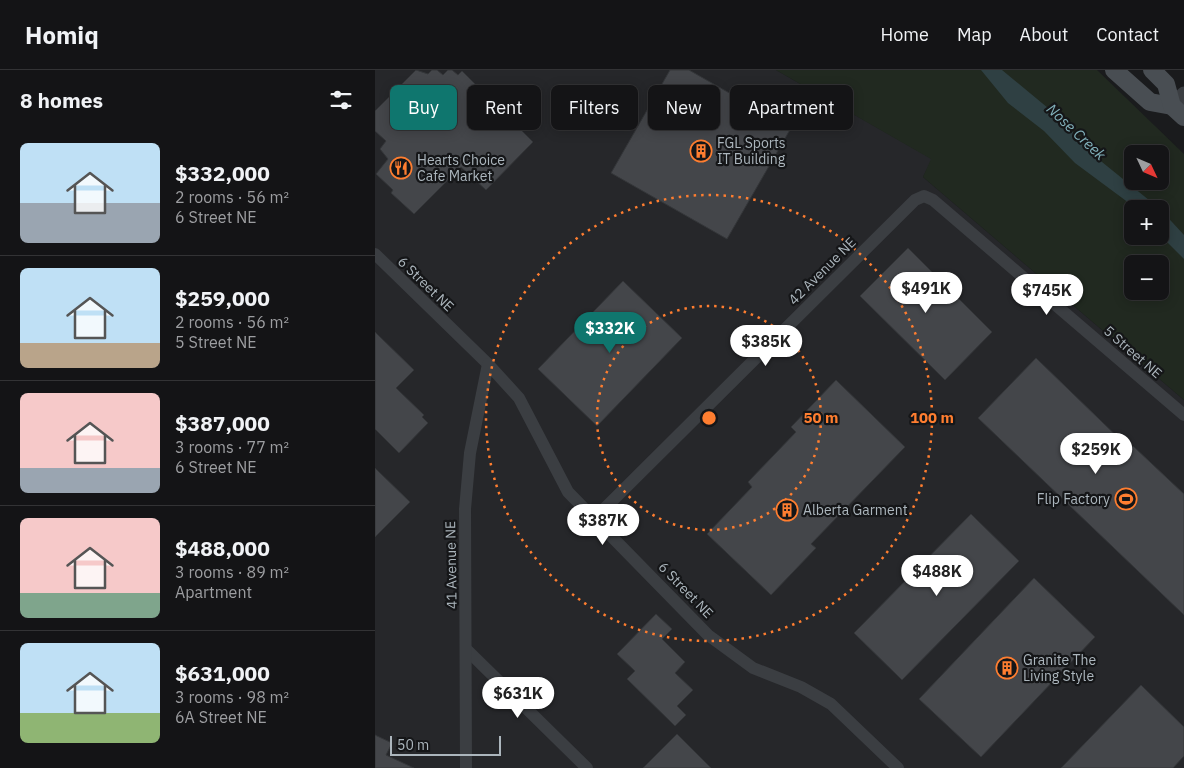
<!DOCTYPE html>
<html lang="en">
<head>
<meta charset="utf-8">
<style>
  body { margin:0; font-family:"IBM Plex Sans",sans-serif; background:#212123; color:#f1f3f6; height:100vh; display:flex; flex-direction:column; font-size:19px; white-space:nowrap }
  * { box-sizing:border-box; margin:0 }
  p { font-size:16px; color:#9d9ea1 }
  .icon { flex:none; width:28px; height:28px; fill:none; stroke:currentColor; stroke-width:2; stroke-linecap:round; stroke-linejoin:round }
  .map { position:relative; flex:1; overflow:hidden }
  .side { display:flex; flex-direction:column; background:#141416; width:375px }
  .side>* { flex:none }
  .hud { position:absolute; left:15px; top:15px; width:475px; height:45px; display:flex; gap:10px }
  .needle { width:32px; rotate:134deg }
  .fabs { position:absolute; left:749px; top:75px; display:grid; gap:10px }
  .fabs a { display:grid; place-items:center; width:45px; height:45px; border-radius:8px; background:#141416; box-shadow:0 2px 12px #0003,0 0 0 1px #333335; font-size:25px }
  .scale { position:absolute; left:15px; bottom:12px; width:111px; box-sizing:border-box; padding-left:5px; border:2px solid #acb6bd; border-top:0; font-size:14px; line-height:18px; white-space:nowrap; color:#acb6bd; -webkit-text-stroke:4px #151618; paint-order:stroke }
  .price { position:absolute; translate:-50% -42px; padding:0 11px; border-radius:18px; background:#fff; color:#222; font-size:16px; line-height:32px; filter:drop-shadow(0 1px 2px #0008) }
  .price::after { content:''; position:absolute; left:50%; top:30px; width:15px; height:11px; margin-left:-8px; background:inherit; clip-path:polygon(0 0,100% 0,50% 100%) }
  .price.selected { background:#0f766e; color:#fff }
  ul { padding:0; list-style:none }
  li { display:flex; align-items:center; gap:15px; height:125px; padding:0 20px }
  li+li { border-top:1px solid #333335 }
  li span { display:grid; place-items:center; flex:none; width:140px; height:100px; border-radius:8px; color:#555 }
  li>.icon { margin-inline-start:auto }
  span .icon { width:60px; height:60px; fill:#fffc; stroke-width:1 }
  li b { font-size:21px }
  h2 { display:flex; justify-content:space-between; align-items:center; height:60px; padding:0 20px; font-size:21px }
  .pill { padding:0 18px; border-radius:8px; background:#141416; box-shadow:0 2px 12px #0003,0 0 0 1px #333335; font-size:18px; line-height:45px }
  .pill.selected { background:#0f766e; color:#fff }
  header { display:flex; align-items:center; gap:30px; box-sizing:border-box; height:70px; padding:0 25px; background:#141416; border-bottom:1px solid #333335 }
  header strong { font-size:24px }
  nav { display:flex; gap:28px; margin-inline-start:auto; font-size:18px }
  main { display:flex; flex:1; min-height:0 }
  .map>svg:first-child { display:block }
  .built { fill:#26272a }
  .green { fill:#212920; fill-rule:evenodd }
  .water { fill:#2f4043 }
  .building { fill:#44464a; stroke:#343639 }
  .lines { fill:none; stroke-linecap:round; stroke-linejoin:round }
  .minor { stroke:#3b3e42; stroke-width:12 }
  .tertiary { stroke:#3b3e42; stroke-width:15 }
  .secondary { stroke:#494e53; stroke-width:18 }
  .ring { fill:none; stroke:#ff7e30; stroke-width:2.5; stroke-dasharray:2.5 5 }
  .labels { text-anchor:middle; stroke-width:4.5; stroke-linejoin:round; paint-order:stroke }
  .poi-label { font-size:14px; fill:#acb6bd; stroke:#151618; text-anchor:start }
  .street-label { font-size:14px; fill:#acb6bd; stroke:#151618 }
  .water-label { font-size:15px; font-style:italic; fill:#81b0ba; stroke:#151618 }
  .centre { fill:#ff7e30; stroke:#151618; stroke-width:2.5 }
  .ring-label { font-size:15px; text-anchor:middle; font-weight:bold; fill:#ff7e30; stroke:#151618; stroke-width:4.5; stroke-linejoin:round; paint-order:stroke }
</style>
</head>
<body>
<header>
<strong>Homiq</strong>
<nav><a>Home</a><a>Map</a><a>About</a><a>Contact</a></nav>
</header>
<main>
<section class="side">
<h2>8 homes<svg class="icon" aria-label="filters" viewBox="0 0 24 24"><path d="M4 7h16M4 17h16"/><circle cx="9" cy="7" r="2"/><circle cx="15" cy="17" r="2"/></svg></h2>
<ul>
<li><span style="background:linear-gradient(#bfe0f5 60%,#9aa5b1 0)"><svg class="icon" aria-label="home" viewBox="0 0 24 24"><path d="M3 11l9-7 9 7M6 9v11h12V9"/></svg></span><div><b>$332,000</b><p>2 rooms · 56 m²</p><p>6 Street NE</p></div></li>
<li><span style="background:linear-gradient(#bfe0f5 75%,#b9a48a 0)"><svg class="icon" aria-label="home" viewBox="0 0 24 24"><path d="M3 11l9-7 9 7M6 9v11h12V9"/></svg></span><div><b>$259,000</b><p>2 rooms · 56 m²</p><p>5 Street NE</p></div></li>
<li><span style="background:linear-gradient(#f6c9c9 75%,#9aa5b1 0)"><svg class="icon" aria-label="home" viewBox="0 0 24 24"><path d="M3 11l9-7 9 7M6 9v11h12V9"/></svg></span><div><b>$387,000</b><p>3 rooms · 77 m²</p><p>6 Street NE</p></div></li>
<li><span style="background:linear-gradient(#f6c9c9 75%,#7fa58c 0)"><svg class="icon" aria-label="home" viewBox="0 0 24 24"><path d="M3 11l9-7 9 7M6 9v11h12V9"/></svg></span><div><b>$488,000</b><p>3 rooms · 89 m²</p><p>Apartment</p></div></li>
<li><span style="background:linear-gradient(#bfe0f5 70%,#8fb573 0)"><svg class="icon" aria-label="home" viewBox="0 0 24 24"><path d="M3 11l9-7 9 7M6 9v11h12V9"/></svg></span><div><b>$631,000</b><p>3 rooms · 98 m²</p><p>6A Street NE</p></div></li>
</ul>
</section>
<div class="map">
<svg width="809" height="698" viewBox="0 0 809 698">
  <rect width="100%" height="100%" fill="#1a1b1d"/>
  <path class="built" d="M 0,0 L 401,0 L 557,89 L 548,107 L 809,330 L 809,698 L 0,698 Z"/>
  <path class="green" d="M 401,0 L 722,0 L 809,84 L 809,330 L 548,107 L 556,89 ZM 758,84 L 785,84 L 785,111 L 758,111 ZM 758,139 L 785,139 L 785,166 L 758,166 ZM 758,194 L 785,194 L 785,221 L 758,221 Z"/>
  <g class="water">
    <path d="M 606,0 L 627,0 L 679,43 L 727,92 L 785,139 L 762,139 L 700,93 L 669,61 L 633,33 Z"/>
    <path d="M 785,139 L 809,165 L 809,189 L 785,165 Z"/>
  </g>
  <g class="building">
    <path d="M 41,0 L 53,4 L 57,0 L 62,0 L 68,5 L 73,0 L 77,0 L 83,5 L 87,1 L 158,72 L 111,120 L 86,97 L 39,144 L 16,123 L 18,120 L 1,104 L 13,89 L 5,79 L 11,71 L 0,61 L 0,41 Z"/>
    <path d="M 295,0 L 314,0 L 416,58 L 352,169 L 236,103 Z"/>
    <path d="M 533,178 L 617,262 L 570,310 L 485,226 Z"/>
    <path d="M 248,211 L 307,268 L 222,356 L 163,299 Z"/>
    <path d="M 0,262 L 39,300 L 21,318 L 49,345 L 47,347 L 53,353 L 24,383 L 0,359 Z"/>
    <path d="M 661,288 L 755,379 L 758,376 L 809,424 L 809,545 L 603,348 Z"/>
    <path d="M 461,310 L 530,377 L 436,474 L 441,478 L 396,525 L 332,464 L 377,417 L 373,412 L 421,362 L 416,357 Z"/>
    <path d="M 0,398 L 35,432 L 0,467 Z"/>
    <path d="M 596,444 L 644,491 L 527,610 L 479,563 Z"/>
    <path d="M 659,508 L 720,567 L 606,687 L 544,629 Z"/>
    <path d="M 281,544 L 297,559 L 287,569 L 310,592 L 300,603 L 318,620 L 302,636 L 311,645 L 300,656 L 252,609 L 260,601 L 242,584 Z"/>
    <path d="M 766,615 L 809,657 L 809,686 L 798,698 L 686,698 Z"/>
    <path d="M 302,664 L 336,698 L 268,698 Z"/>
    <path d="M 0,665 L 17,673 L 11,685 L 39,698 L 0,698 Z"/>
  </g>
  <g class="lines">
    <g class="minor">
      <path d="M 0,184 L 113,294 L 144,328 L 193,422 L 333,565 L 378,598 L 426,617 L 456,634 L 523,698"/>
      <path d="M 220,448 L 540,130 L 549,126 L 558,130 L 809,345"/>
      <path d="M 92,580 L 212,698"/>
      <path d="M 91,698 L 90,439 L 95,383 L 113,294"/>
    </g>
    <path class="tertiary" d="M 797,36 L 809,24"/>
    <g class="secondary">
      <path d="M 739,0 L 775,32 L 797,36"/>
      <path d="M 777,0 L 791,14 L 797,36 L 809,47"/>
    </g>
  </g>
  <g class="ring">
    <circle cx="334" cy="348" r="112"/>
    <circle cx="334" cy="348" r="223"/>
  </g>
  <defs>
    <g id="building-ring" transform="scale(1.125)"><circle r="9.5" fill="#151618" stroke="#ff7e30" stroke-width="1.5"/><path d="M-4-6H4V6H1V3H-1V6H-4ZM-2.5-4.3h1.7v1.8h-1.7ZM.8-4.3h1.7v1.8H.8ZM-2.5-1h1.7V.8h-1.7ZM.8-1h1.7V.8H.8Z" fill="#ff7e30"/></g>
    <g id="restaurant-ring" transform="scale(1.125)"><circle r="9.5" fill="#151618" stroke="#ff7e30" stroke-width="1.5"/><path d="M-5-6h1v4h1v-4h1v4h1v-4h1v5L-1.5 .5V6h-2V.5L-5-1ZM5-6V6H3V1.5H1.5Q1.5-4 5-6Z" fill="#ff7e30"/></g>
    <g id="stadium-ring" transform="scale(1.125)"><circle r="9.5" fill="#151618" stroke="#ff7e30" stroke-width="1.5"/><path d="M0-5a6.5 5 0 1 0 0 10a6.5 5 0 1 0 0-10ZM-3.5-1.8h7v3.6h-7Z" fill="#ff7e30"/></g>
  </defs>
  <g fill-rule="evenodd">
    <use href="#building-ring" x="326" y="81"/>
    <use href="#restaurant-ring" x="26" y="98"/>
    <use href="#stadium-ring" x="751" y="429"/>
    <use href="#building-ring" x="412" y="440"/>
    <use href="#building-ring" x="632" y="598"/>
  </g>
  <g class="labels">
    <g class="poi-label">
      <text x="342" y="78">FGL Sports<tspan x="342" dy="16">IT Building</tspan></text>
      <text x="42" y="95">Hearts Choice<tspan x="42" dy="16">Cafe Market</tspan></text>
      <text x="735" y="434" text-anchor="end">Flip Factory</text>
      <text x="428" y="445">Alberta Garment</text>
      <text x="648" y="595">Granite The<tspan x="648" dy="16">Living Style</tspan></text>
    </g>
    <g class="street-label">
      <text transform="translate(447 201) rotate(-45)" y="5">42 Avenue NE</text>
      <text transform="translate(51 214) rotate(44)" y="5">6 Street NE</text>
      <text transform="translate(758 282) rotate(41)" y="5">5 Street NE</text>
      <text transform="translate(76 495) rotate(-91)" y="5">41 Avenue NE</text>
      <text transform="translate(311 520) rotate(46)" y="5">6 Street NE</text>
    </g>
    <g class="water-label">
      <text transform="translate(701 62) rotate(43)" y="5">Nose Creek</text>
    </g>
  </g>
  <circle cx="334" cy="348" r="8" class="centre"/>
  <g class="ring-label">
    <text x="446" y="353">50 m</text>
    <text x="557" y="353">100 m</text>
  </g>
</svg>
<div class="fabs">
<a><svg class="needle" viewBox="-14 -14 28 28"><path d="M0-13l5 13h-10z" fill="#e53935"/><path d="M0 13l5-13h-10z" fill="#9d9ea1"/></svg></a>
<a>+</a>
<a>−</a>
</div>
<div class="scale">50 m</div>
<b class="price" style="left:551px;top:244px">$491K</b>
<b class="price" style="left:672px;top:246px">$745K</b>
<b class="price selected" style="left:235px;top:284px">$332K</b>
<b class="price" style="left:391px;top:297px">$385K</b>
<b class="price" style="left:721px;top:405px">$259K</b>
<b class="price" style="left:228px;top:476px">$387K</b>
<b class="price" style="left:562px;top:527px">$488K</b>
<b class="price" style="left:143px;top:649px">$631K</b>
<div class="hud">
<a class="pill selected">Buy</a>
<a class="pill">Rent</a>
<a class="pill">Filters</a>
<a class="pill">New</a>
<a class="pill">Apartment</a>
</div>
</div>
</main>
</body>
</html>
